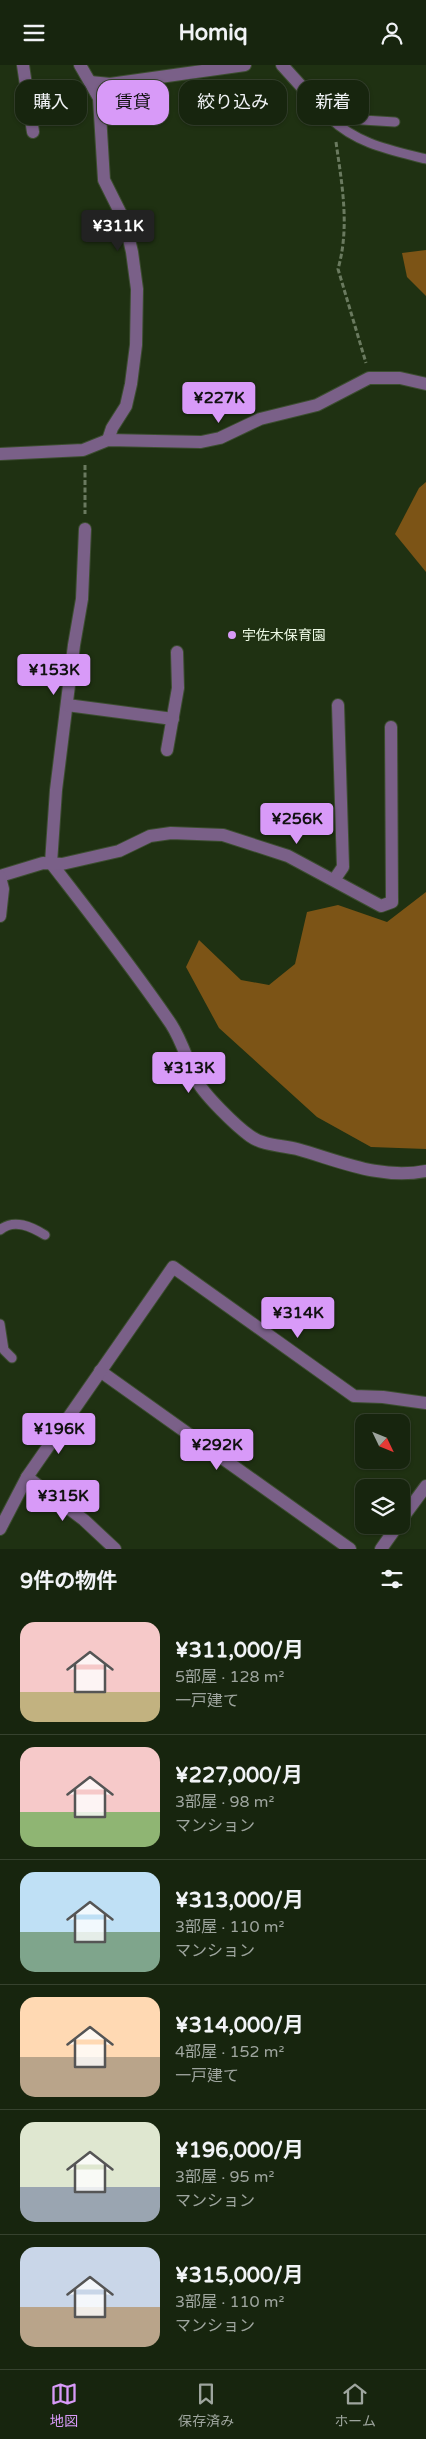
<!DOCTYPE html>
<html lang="ja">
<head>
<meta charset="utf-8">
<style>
  body { margin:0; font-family:"Varela Round","Noto Sans JP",sans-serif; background:#24311c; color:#f1f3f6; height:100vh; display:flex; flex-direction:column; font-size:19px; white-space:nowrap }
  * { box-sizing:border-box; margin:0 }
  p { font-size:16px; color:#9ea59e }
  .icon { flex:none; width:28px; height:28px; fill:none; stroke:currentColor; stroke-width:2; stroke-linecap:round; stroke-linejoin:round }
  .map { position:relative; height:1484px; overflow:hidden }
  .sheet { display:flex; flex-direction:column; background:#17250e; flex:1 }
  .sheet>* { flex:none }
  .guide { position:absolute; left:15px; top:15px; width:396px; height:45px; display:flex; gap:10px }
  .needle { width:32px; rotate:133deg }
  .tools { position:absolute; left:355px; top:1349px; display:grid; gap:10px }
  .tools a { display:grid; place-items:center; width:55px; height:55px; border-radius:10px; background:#17250e; box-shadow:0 1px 4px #0004,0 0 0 1px #36422e; font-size:25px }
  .price { position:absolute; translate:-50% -42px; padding:0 11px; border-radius:5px; background:#d89af8; color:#111; font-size:16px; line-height:32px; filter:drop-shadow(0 1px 2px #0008) }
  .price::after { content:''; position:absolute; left:50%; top:30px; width:15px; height:11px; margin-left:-8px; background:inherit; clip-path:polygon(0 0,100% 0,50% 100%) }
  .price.selected { background:#222; color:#fff }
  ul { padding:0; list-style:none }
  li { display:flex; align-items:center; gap:15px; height:125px; padding:0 20px }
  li+li { border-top:1px solid #36422e }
  li span { display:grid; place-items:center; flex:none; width:140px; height:100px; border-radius:15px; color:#555 }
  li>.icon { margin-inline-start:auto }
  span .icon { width:60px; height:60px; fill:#fffc; stroke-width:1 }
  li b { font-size:21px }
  h2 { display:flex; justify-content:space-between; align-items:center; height:60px; padding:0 20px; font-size:21px }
  .chip { padding:0 18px; border-radius:15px; background:#17250e; box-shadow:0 1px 4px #0004,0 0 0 1px #36422e; font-size:18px; line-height:45px }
  .chip.selected { background:#d89af8; color:#111 }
  header { display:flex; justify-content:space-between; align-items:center; height:65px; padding:0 20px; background:#17250e; font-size:22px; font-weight:700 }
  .menu { display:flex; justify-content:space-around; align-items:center; height:70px; border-top:1px solid #36422e; background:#17250e; font-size:14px; color:#9ea59e }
  .menu a { display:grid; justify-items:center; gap:2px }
  .menu .selected { color:#d89af8 }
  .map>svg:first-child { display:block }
  .forest { fill:#7c5416 }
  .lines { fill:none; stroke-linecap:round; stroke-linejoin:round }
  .lane-casing { stroke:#3c4d30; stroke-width:11 }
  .street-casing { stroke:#3c4d30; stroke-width:14 }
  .path { stroke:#6a7a5f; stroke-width:3; stroke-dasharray:5 2.5; stroke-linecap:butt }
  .lane { stroke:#7a6088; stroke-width:9 }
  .street { stroke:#7a6088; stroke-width:12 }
  .poi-dot { fill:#d89af8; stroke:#1f3112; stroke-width:2 }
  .labels { text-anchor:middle; stroke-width:4; stroke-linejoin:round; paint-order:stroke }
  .poi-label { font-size:14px; fill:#edf9e5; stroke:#1f3112; text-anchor:start }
</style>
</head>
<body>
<header><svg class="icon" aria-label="menu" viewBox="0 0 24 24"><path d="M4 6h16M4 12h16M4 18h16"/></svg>Homiq<svg class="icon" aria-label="person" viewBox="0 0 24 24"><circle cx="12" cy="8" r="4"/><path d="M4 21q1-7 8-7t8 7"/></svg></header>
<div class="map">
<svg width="426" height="1484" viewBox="0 0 426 1484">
  <rect width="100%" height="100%" fill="#1f3112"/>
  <g class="forest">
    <path d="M 426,185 L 426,231 L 407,212 L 402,188 Z"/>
    <path d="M 426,417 L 426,507 L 395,469 L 419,423 Z"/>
    <path d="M 426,827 L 426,1084 L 371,1082 L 317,1052 L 219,963 L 186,902 L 199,875 L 241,915 L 269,920 L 295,899 L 307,847 L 338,840 L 387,857 Z"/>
  </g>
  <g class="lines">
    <g class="lane-casing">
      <g id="lane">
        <path d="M 330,53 C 357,79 391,85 426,94"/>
        <path d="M 330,53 L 395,57"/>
        <path d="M 0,1165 C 14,1153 32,1162 45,1170"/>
        <path d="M 0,1259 L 4,1285 L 12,1293"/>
      </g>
    </g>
    <g class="street-casing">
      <g id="street">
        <path d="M 23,0 L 33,67"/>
        <path d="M 80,0 L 99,33 L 104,115 L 125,157 L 132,187 L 137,224 L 136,280 L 131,319 L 126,341 L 112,363 L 108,375"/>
        <path d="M 282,0 L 330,53"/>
        <path d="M 90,17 L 110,19 L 245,0"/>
        <path d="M 0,389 L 83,385 L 108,375 L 201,377 L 220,373 L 260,354 L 317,340 L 369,313 L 400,313 L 426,319"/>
        <path d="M 85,464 L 82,534 L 74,580 L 56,725 L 51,798 C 92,851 133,903 171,959 C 182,976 187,995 196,1014 C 203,1029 236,1061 250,1071 C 264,1081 281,1080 297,1084 C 340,1096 380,1115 426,1106"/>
        <path d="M 67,640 L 173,654"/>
        <path d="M 167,685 L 178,623 L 177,587"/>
        <path d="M 0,811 L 43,798 L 62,799 L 119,786 L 150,771 L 171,768 L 223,770 L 288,791 L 381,841 L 392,837 L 391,662"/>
        <path d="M 0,812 L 3,824 L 0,851"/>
        <path d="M 334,815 L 343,802 L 338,640"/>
        <path d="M 100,1306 L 350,1484"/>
        <path d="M 27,1412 L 84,1455 L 115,1484"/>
        <path d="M 401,1455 L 426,1421"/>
        <path d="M 0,1464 L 27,1412 L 173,1202 L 354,1331 L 383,1332 L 426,1338"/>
        <path d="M 381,1484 L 398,1460"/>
      </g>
    </g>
    <g class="path">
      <path d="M 336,77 C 342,120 350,162 338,204 L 366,298"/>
      <path d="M 85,400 L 85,449"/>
    </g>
    <use href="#lane" class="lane"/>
    <use href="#street" class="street"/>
  </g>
  <circle class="poi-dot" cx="232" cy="570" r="5"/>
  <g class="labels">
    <g class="poi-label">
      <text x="242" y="575">宇佐木保育園</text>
    </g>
  </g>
</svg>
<div class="tools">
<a><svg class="needle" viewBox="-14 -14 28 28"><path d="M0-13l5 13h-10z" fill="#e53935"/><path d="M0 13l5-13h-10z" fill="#9ea59e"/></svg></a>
<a><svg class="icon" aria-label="layers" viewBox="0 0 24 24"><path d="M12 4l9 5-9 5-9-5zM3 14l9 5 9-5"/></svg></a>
</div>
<b class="price selected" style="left:118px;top:187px">¥311K</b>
<b class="price" style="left:219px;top:359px">¥227K</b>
<b class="price" style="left:54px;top:631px">¥153K</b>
<b class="price" style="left:297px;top:780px">¥256K</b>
<b class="price" style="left:189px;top:1029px">¥313K</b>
<b class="price" style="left:298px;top:1274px">¥314K</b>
<b class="price" style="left:59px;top:1390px">¥196K</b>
<b class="price" style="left:217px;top:1406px">¥292K</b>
<b class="price" style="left:63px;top:1457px">¥315K</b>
<div class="guide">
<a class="chip">購入</a>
<a class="chip selected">賃貸</a>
<a class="chip">絞り込み</a>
<a class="chip">新着</a>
</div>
</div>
<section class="sheet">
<h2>9件の物件<svg class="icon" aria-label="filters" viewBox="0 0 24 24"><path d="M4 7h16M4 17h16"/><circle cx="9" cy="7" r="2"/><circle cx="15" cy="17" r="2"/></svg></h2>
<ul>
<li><span style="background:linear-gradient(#f6c9c9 70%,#c2b280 0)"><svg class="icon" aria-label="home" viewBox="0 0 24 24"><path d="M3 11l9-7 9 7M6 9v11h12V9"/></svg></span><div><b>¥311,000/月</b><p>5部屋 · 128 m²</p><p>一戸建て</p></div></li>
<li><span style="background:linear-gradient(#f6c9c9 65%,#8fb573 0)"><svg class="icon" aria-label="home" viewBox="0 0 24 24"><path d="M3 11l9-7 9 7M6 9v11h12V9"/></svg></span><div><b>¥227,000/月</b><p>3部屋 · 98 m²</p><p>マンション</p></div></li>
<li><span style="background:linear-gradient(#bfe0f5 60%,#7fa58c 0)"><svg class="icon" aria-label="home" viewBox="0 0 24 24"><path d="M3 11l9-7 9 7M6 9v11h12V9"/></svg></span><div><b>¥313,000/月</b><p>3部屋 · 110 m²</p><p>マンション</p></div></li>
<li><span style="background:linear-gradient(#ffd9b3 60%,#b9a48a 0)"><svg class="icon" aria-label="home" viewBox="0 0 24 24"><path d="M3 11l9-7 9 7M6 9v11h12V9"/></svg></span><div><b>¥314,000/月</b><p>4部屋 · 152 m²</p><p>一戸建て</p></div></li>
<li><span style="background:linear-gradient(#dfe7d0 65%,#9aa5b1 0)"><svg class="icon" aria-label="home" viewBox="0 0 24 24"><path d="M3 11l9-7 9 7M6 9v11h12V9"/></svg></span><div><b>¥196,000/月</b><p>3部屋 · 95 m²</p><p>マンション</p></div></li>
<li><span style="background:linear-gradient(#c9d6e8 60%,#b9a48a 0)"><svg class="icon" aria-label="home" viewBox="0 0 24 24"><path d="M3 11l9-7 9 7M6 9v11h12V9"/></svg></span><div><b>¥315,000/月</b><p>3部屋 · 110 m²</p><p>マンション</p></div></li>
</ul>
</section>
<nav class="menu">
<a class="selected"><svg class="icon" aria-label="map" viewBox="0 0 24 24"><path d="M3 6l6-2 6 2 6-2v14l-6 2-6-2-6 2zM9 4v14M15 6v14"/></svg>地図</a>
<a><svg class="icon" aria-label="saved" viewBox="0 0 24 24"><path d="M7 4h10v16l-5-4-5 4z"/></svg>保存済み</a>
<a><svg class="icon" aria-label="home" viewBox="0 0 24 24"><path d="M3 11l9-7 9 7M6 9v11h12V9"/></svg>ホーム</a>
</nav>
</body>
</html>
